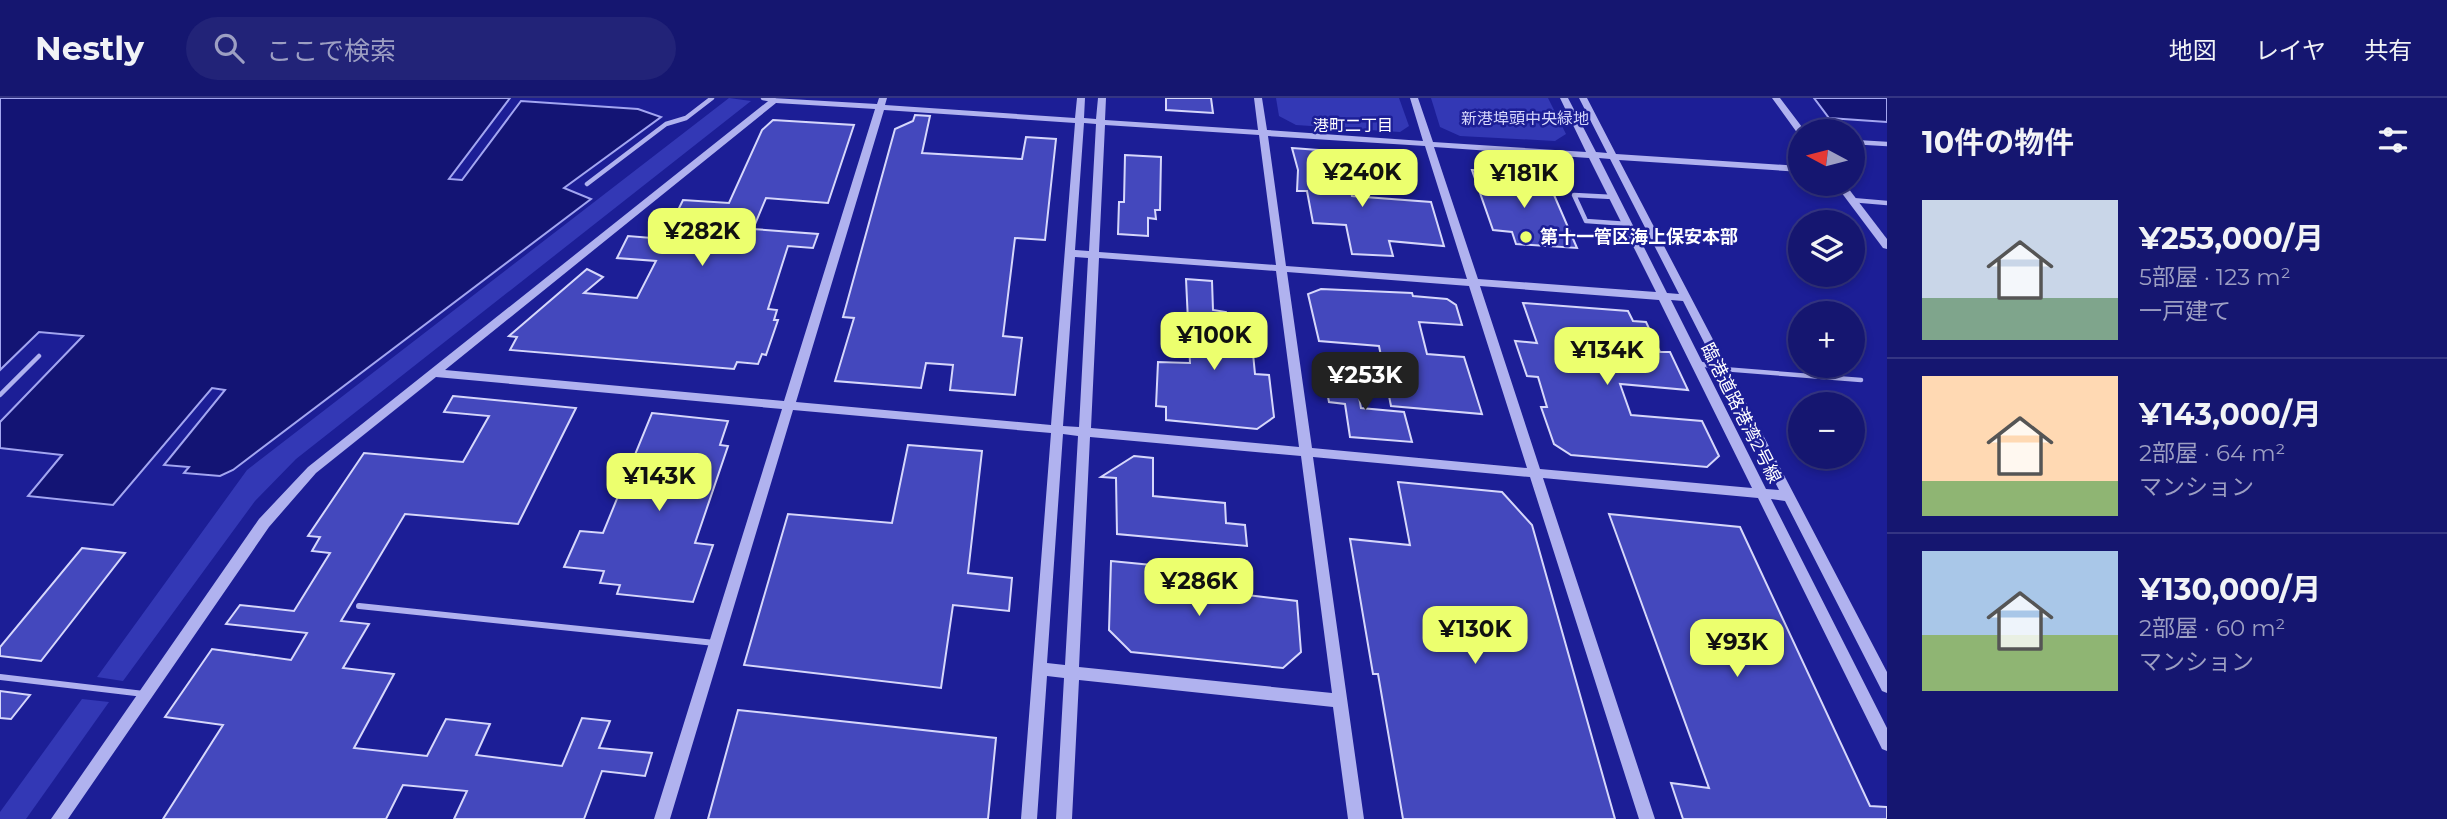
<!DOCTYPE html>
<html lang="ja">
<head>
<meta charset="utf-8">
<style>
  body { margin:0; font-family:Montserrat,"Noto Sans JP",sans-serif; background:#222378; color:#f1f3f6; height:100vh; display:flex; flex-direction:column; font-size:26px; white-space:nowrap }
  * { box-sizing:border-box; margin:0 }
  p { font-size:23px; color:#9d9fc3 }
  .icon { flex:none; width:38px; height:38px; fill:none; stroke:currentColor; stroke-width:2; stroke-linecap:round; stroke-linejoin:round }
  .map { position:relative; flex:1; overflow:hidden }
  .panel { display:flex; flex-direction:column; background:#151670; width:560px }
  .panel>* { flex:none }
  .needle { width:46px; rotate:277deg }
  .fabs { position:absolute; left:1788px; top:21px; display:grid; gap:14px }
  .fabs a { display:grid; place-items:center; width:77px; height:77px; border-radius:50%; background:#151670; box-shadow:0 4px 10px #0003,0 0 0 2px #343583; font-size:35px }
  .price { position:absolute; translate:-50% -60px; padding:0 16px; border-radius:14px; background:#ecff6e; color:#111; font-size:23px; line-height:46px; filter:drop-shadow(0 2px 4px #0008) }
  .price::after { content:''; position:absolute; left:50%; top:42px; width:21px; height:16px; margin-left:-10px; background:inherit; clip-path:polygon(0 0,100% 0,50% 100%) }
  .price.current { background:#222; color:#fff }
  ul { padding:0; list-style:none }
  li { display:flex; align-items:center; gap:21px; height:175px; padding:0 35px }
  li+li { border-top:2px solid #343583 }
  li span { display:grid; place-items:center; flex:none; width:196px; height:140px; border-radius:0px; color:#555 }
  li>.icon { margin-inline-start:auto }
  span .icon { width:84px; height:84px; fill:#fffc; stroke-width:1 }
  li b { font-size:30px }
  h2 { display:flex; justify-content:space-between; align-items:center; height:84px; padding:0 35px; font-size:30px }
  header { display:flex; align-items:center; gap:42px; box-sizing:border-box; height:98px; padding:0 35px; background:#151670; border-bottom:2px solid #343583 }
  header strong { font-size:33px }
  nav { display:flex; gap:38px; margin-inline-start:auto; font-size:24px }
  .search { width:490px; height:63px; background:#222378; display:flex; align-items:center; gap:18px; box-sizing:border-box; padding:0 24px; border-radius:38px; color:#9d9fc3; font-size:26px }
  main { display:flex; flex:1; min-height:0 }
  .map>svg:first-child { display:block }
  .green { fill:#3338b5 }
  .water { fill:#131474; stroke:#a3a6f1; stroke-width:2 }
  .building { fill:#4448bd; stroke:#d6d7fb; stroke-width:2 }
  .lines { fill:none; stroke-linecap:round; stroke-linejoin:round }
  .service-far1 { stroke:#b0b2ef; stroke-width:4.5 }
  .service { stroke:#b0b2ef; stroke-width:6 }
  .tertiary { fill:#b0b2ef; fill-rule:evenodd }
  .poi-dot { fill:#ecff6e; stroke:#1c1e96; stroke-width:2.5 }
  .labels { text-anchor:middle; stroke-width:5; stroke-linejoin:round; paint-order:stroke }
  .far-park-label { font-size:16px; fill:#d6d7fb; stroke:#1c1e96 }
  .far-neighbourhood-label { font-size:16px; fill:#fff; stroke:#1c1e96 }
  .poi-label { font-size:18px; font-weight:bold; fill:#fff; stroke:#1c1e96; text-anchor:start }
  .street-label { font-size:18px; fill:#fff; stroke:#1c1e96 }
</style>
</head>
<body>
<header>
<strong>Nestly</strong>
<div class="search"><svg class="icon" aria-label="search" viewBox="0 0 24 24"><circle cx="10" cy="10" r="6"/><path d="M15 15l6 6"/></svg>ここで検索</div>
<nav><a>地図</a><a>レイヤ</a><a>共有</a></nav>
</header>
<main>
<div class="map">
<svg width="1887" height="721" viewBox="0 0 1887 721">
  <rect width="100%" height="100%" fill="#1c1e96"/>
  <g class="green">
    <path d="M 729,0 L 751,3 L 296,361 L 255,403 L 123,583 L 97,579 L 247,372 Z"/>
    <path d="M 1276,0 L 1399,0 L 1409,28 L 1400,34 L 1296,27 L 1279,18 Z"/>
    <path d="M 1431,0 L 1548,0 L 1566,36 L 1555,43 L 1460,38 L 1440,29 Z"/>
    <path d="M 82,601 L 109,604 L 26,721 L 0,721 L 0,714 Z"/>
  </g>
  <g class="water">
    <path d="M 0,0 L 510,0 L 449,81 L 462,82 L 521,3 L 638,11 L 661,19 L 564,90 L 591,101 L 233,372 L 220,378 L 184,375 L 189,369 L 164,367 L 225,292 L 212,290 L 113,407 L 28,398 L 62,357 L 0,350 L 0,324 L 83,238 L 39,234 L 0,272 Z"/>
    <path d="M 1814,0 L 1887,0 L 1887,24 L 1829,20 Z"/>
  </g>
  <g class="building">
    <path d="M 1166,0 L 1211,0 L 1213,15 L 1166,12 Z"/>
    <path d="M 915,17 L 930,18 L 922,55 L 1022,61 L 1026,39 L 1056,41 L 1045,142 L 1015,140 L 1003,238 L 1022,240 L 1015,297 L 950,292 L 953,267 L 926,265 L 921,290 L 835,283 L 854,220 L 843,219 L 895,31 L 913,23 Z"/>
    <path d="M 773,22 L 854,27 L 828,105 L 766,100 L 753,131 L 818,136 L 813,150 L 788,148 L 768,211 L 777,212 L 774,222 L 778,222 L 766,257 L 762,256 L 758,266 L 737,264 L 734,271 L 510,252 L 517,239 L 509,238 L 587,171 L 603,179 L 584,195 L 637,200 L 656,163 L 617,160 L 628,138 L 664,141 L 683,102 L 729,105 L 762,32 Z"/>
    <path d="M 1292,50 L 1332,53 L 1339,81 L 1348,82 L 1352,98 L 1431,104 L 1444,148 L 1389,143 L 1393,158 L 1352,156 L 1346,127 L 1313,125 L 1307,93 L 1297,93 L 1298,72 Z"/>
    <path d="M 1125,57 L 1161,59 L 1160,112 L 1155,112 L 1156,121 L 1148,120 L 1148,138 L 1118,136 L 1119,104 L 1124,104 Z"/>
    <path d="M 1472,72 L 1488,73 L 1490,78 L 1548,83 L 1577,150 L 1516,146 L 1512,134 L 1493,132 Z"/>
    <path d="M 1186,181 L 1212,183 L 1213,212 L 1226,214 L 1228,233 L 1251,235 L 1255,276 L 1269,277 L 1274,319 L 1257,331 L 1166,322 L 1166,309 L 1156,308 L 1158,264 L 1190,265 Z"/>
    <path d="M 1321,191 L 1412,195 L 1413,198 L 1447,201 L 1456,207 L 1462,227 L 1419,224 L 1427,256 L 1464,259 L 1482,316 L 1391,308 L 1379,248 L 1319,243 L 1308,196 Z"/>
    <path d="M 1523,205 L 1628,213 L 1633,223 L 1646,224 L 1660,254 L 1670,254 L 1688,292 L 1620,286 L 1631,317 L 1702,323 L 1719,358 L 1707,369 L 1571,357 L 1554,346 L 1541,309 L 1547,309 L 1538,279 L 1527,278 L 1515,243 L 1537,245 Z"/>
    <path d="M 1323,274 L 1355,277 L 1361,310 L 1404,314 L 1412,344 L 1350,339 L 1345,306 L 1329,304 Z"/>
    <path d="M 453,298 L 576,310 L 518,426 L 405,416 L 341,523 L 369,526 L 343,570 L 394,576 L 354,650 L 427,658 L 446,621 L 490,626 L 476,657 L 562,668 L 582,620 L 610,623 L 599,650 L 652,655 L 645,678 L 602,673 L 584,721 L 454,721 L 467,693 L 403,687 L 386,721 L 163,721 L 223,627 L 165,619 L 212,551 L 291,562 L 307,535 L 226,526 L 240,507 L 294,513 L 330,455 L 312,453 L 320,439 L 308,438 L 364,355 L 463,364 L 489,318 L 444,314 Z"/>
    <path d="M 652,315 L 728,323 L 720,347 L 728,348 L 695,445 L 713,447 L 693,504 L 617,496 L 620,487 L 600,485 L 604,473 L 564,469 L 580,433 L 603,435 Z"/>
    <path d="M 908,347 L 982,353 L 968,475 L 1012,480 L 1009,513 L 953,507 L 941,590 L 744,567 L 788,416 L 892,425 Z"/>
    <path d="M 1134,358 L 1153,360 L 1153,398 L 1225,405 L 1226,425 L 1245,427 L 1247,448 L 1117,436 L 1116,380 L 1101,379 Z"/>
    <path d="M 1398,384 L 1502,394 L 1532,427 L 1615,721 L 1403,721 L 1378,576 L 1373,576 L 1350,441 L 1410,447 Z"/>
    <path d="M 1609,416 L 1740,429 L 1870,708 L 1887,709 L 1887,721 L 1683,721 L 1671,685 L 1709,690 Z"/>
    <path d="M 82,450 L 125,455 L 41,563 L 0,558 L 0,549 Z"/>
    <path d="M 1111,463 L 1213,473 L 1214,493 L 1297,503 L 1301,554 L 1283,570 L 1131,554 L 1109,532 Z"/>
    <path d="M 0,593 L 30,597 L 11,621 L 0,620 Z"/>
    <path d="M 738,612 L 996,640 L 988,721 L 708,721 Z"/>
  </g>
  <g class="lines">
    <g class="service-far1">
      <path d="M 763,0 L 774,2"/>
      <path d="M 1853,44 L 1887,46"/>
      <path d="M 587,86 L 666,26 L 686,20 L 712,0"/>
      <path d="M 1613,99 L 1574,97 L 1586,123 L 1628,126"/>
      <path d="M 1852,102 L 1887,105"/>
      <path d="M 1697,265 L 1723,271 L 1861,282"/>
      <path d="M 0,297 L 39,258"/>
    </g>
    <g class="service">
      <path d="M 359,508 L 715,545"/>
      <path d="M 0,579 L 144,596"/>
    </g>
    <g class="tertiary">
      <path d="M 772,0 L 877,6 L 879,0 L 887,0 L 885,7 L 1075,20 L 1077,0 L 1085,0 L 1084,20 L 1096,21 L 1098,0 L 1106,0 L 1105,22 L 1258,32 L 1254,0 L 1262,0 L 1267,32 L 1423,43 L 1410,0 L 1418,0 L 1433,44 L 1586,54 L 1560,0 L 1568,0 L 1596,54 L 1607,55 L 1579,0 L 1587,0 L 1616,56 L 1801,68 L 1801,74 L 1619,62 L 1887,574 L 1887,595 L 1882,593 L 1785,403 L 1771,401 L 1887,630 L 1887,653 L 1882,651 L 1758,400 L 1543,380 L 1655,721 L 1639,721 L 1530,379 L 1313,359 L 1364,721 L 1348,721 L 1333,609 L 1079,582 L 1072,721 L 1056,721 L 1064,580 L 1047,578 L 1037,721 L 1021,721 L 1051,335 L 793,312 L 670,721 L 654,721 L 782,311 L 436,279 L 316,375 L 269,429 L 68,721 L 51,721 L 259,421 L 308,369 ZM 776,5 L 875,11 L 784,303 L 445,272 ZM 884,12 L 1075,25 L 1051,327 L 796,304 ZM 1084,25 L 1096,26 L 1089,153 L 1075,152 ZM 1105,27 L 1259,37 L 1276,167 L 1099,154 ZM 1268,38 L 1425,48 L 1467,181 L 1286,168 ZM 1434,49 L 1589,60 L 1656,194 L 1478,181 ZM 1599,60 L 1610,61 L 1679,196 L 1667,195 ZM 1075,159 L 1088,160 L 1079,329 L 1063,328 ZM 1099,160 L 1276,173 L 1299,349 L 1091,330 ZM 1287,174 L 1469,188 L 1527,370 L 1312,350 ZM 1480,188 L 1659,202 L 1752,390 L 1540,371 ZM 1671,202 L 1683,203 L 1779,392 L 1766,391 ZM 1063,336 L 1078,338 L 1065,567 L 1047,565 ZM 1090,339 L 1301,358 L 1332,595 L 1079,569 Z"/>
      <path d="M 1772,0 L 1780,0 L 1805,33 L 1801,33 L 1801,37 L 1798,36 Z"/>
      <path d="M 1835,86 L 1845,86 L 1887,141 L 1887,151 L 1883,150 Z"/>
    </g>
  </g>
  <circle class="poi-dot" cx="1526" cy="139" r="7"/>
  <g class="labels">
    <g class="far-park-label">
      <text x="1525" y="26">新港埠頭中央緑地</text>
    </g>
    <g class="far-neighbourhood-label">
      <text x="1353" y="33">港町二丁目</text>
    </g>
    <g class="poi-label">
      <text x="1540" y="145">第十一管区海上保安本部</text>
    </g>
    <g class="street-label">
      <text transform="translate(1741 315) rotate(63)" y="6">臨港道路港湾2号線</text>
    </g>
  </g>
</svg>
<div class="fabs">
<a><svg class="needle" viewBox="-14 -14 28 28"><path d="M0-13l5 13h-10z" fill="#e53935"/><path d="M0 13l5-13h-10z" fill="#9d9fc3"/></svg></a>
<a><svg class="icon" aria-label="layers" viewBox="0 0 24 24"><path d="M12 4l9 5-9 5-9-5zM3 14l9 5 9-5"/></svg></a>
<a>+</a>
<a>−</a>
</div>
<b class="price" style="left:1362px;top:111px">¥240K</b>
<b class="price" style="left:1524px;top:112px">¥181K</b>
<b class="price" style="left:702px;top:170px">¥282K</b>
<b class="price" style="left:1214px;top:274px">¥100K</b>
<b class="price" style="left:1607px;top:289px">¥134K</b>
<b class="price current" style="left:1365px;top:314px">¥253K</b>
<b class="price" style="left:659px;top:415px">¥143K</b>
<b class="price" style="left:1199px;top:520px">¥286K</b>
<b class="price" style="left:1475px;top:568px">¥130K</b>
<b class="price" style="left:1737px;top:581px">¥93K</b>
</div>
<section class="panel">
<h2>10件の物件<svg class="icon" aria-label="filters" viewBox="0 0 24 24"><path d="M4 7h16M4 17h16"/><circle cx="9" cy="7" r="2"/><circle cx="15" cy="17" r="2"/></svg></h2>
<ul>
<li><span style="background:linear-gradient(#c9d6e8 70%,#7fa58c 0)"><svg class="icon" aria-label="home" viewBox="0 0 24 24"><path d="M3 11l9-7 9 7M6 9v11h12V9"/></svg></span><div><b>¥253,000/月</b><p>5部屋 · 123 m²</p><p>一戸建て</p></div></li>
<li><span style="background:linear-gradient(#ffd9b3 75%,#8fb573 0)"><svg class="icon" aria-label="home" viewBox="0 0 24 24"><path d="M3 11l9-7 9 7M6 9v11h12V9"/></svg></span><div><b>¥143,000/月</b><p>2部屋 · 64 m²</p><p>マンション</p></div></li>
<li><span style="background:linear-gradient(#a9c7e8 60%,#8fb573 0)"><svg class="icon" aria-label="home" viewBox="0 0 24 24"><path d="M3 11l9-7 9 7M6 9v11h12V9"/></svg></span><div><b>¥130,000/月</b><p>2部屋 · 60 m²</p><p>マンション</p></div></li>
</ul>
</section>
</main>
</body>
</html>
